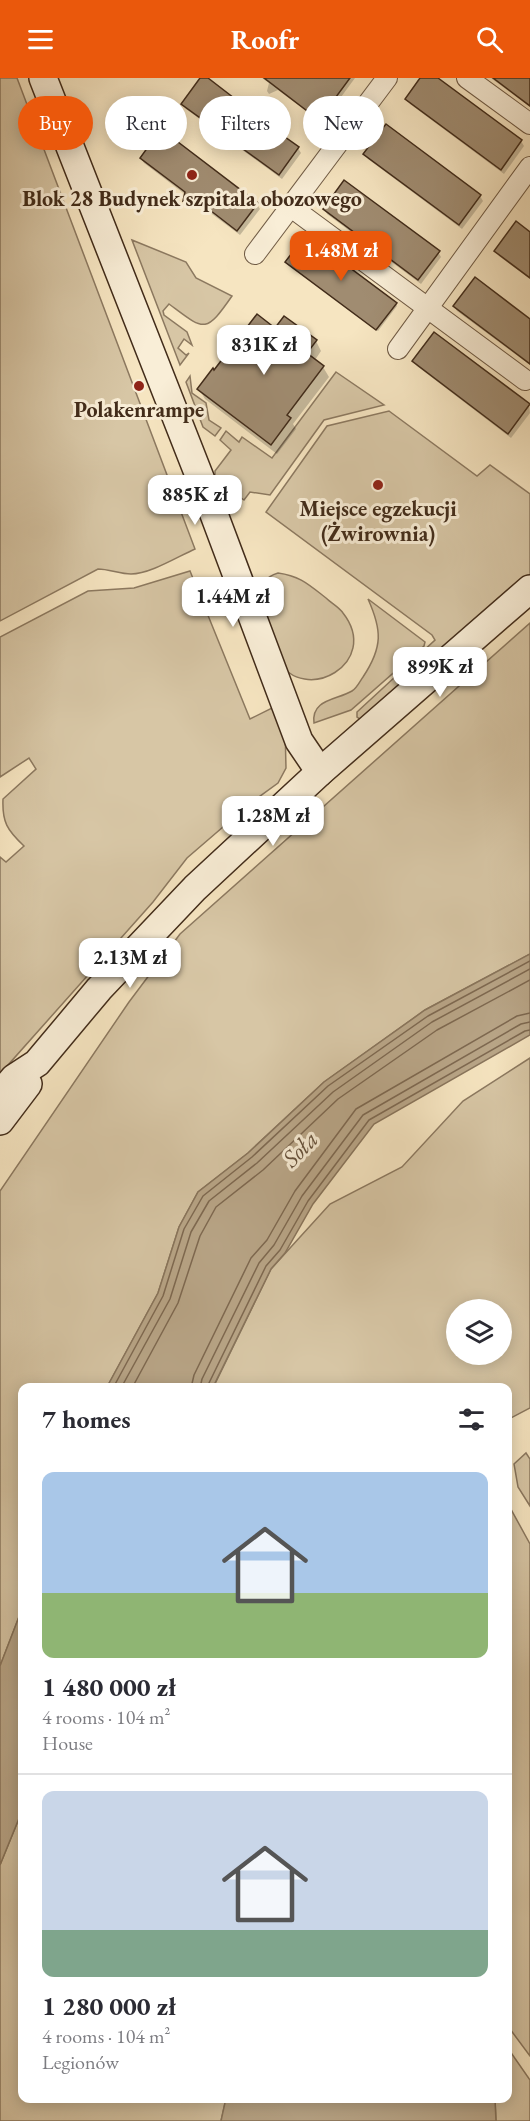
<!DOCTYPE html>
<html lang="en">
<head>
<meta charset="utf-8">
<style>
  body { margin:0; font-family:"EB Garamond",serif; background:#f7f7f7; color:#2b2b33; height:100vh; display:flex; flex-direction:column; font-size:22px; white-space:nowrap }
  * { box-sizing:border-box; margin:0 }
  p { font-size:20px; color:#7c7c81 }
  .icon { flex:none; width:33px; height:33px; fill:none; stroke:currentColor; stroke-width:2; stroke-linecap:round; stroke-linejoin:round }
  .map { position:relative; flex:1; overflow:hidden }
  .drawer { position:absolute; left:18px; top:1305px; width:494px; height:720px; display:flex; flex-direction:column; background:#fff; border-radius:12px; box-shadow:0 3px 15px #0003 }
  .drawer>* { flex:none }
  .guide { position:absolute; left:18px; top:18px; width:495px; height:54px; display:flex; gap:12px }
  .tools { position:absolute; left:446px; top:1221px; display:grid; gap:12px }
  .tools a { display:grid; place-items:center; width:66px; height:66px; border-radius:50%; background:#fff; box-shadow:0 3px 15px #0003; font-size:30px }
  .price { position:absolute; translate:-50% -51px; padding:0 14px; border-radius:12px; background:#fff; color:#222; font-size:20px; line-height:39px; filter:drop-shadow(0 2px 3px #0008) }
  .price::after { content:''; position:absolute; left:50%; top:36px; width:18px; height:14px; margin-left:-9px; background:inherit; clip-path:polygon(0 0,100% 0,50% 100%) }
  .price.active { background:#ea580c; color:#fff }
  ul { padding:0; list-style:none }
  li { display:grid; align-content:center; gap:12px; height:318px; padding:0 24px }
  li+li { border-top:2px solid #e1e1e2 }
  li span { display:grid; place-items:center; height:186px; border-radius:12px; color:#555 }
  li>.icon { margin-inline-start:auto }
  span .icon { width:108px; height:108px; fill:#fffc; stroke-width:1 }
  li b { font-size:26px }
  h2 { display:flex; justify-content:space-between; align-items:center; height:72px; padding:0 24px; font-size:26px }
  .pill { padding:0 21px; border-radius:27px; background:#fff; box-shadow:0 3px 15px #0003; font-size:21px; line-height:54px }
  .pill.active { background:#ea580c; color:#fff }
  header { display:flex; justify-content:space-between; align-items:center; height:78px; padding:0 24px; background:#ea580c; color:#fff; font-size:27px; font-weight:700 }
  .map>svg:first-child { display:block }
  .green { fill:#d7c6a5; stroke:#8c7960; stroke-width:1.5; fill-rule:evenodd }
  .water { fill:#b9a688; stroke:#89755c; stroke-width:1.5 }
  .shadow { fill:#0003 }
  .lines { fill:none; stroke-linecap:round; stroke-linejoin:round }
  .shore { stroke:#7e6951; stroke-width:1.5 }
  .building { fill:#a08c71; stroke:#422c1a; stroke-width:1.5 }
  .street-casing { stroke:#6f5a44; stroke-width:22 }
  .secondary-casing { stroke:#422c1a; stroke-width:30 }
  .street { stroke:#f9eed7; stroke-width:20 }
  .secondary { stroke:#f9eed7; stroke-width:27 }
  .poi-dot { fill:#8f2418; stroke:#f9eed7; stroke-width:2 }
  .labels { text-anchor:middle; stroke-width:6; stroke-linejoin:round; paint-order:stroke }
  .poi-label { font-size:22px; font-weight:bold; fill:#422c1a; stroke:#f9eed7 }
  .water-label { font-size:24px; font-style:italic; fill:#66513b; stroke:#f9eed7 }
</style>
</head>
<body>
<header><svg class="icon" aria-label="menu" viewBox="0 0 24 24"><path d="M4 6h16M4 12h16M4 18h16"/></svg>Roofr<svg class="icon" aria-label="search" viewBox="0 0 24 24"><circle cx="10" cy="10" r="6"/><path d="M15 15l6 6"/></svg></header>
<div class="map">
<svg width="530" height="2043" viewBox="0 0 530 2043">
  <rect width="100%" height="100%" fill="#f6e5c1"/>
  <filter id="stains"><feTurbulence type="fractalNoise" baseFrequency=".00333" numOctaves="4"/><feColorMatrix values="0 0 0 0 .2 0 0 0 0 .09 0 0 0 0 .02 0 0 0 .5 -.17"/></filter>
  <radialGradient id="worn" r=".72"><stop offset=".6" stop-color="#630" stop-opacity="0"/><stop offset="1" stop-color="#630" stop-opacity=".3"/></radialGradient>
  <g class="green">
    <path d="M 0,0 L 17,0 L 195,471 C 177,479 150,496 131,496 C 120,496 109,491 98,491 L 0,543 Z"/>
    <path d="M 132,162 L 186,184 L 196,200 L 232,218 C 205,257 204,252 169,226 L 163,233 L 164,237 L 187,254 L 192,267 L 184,261 L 178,270 L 186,277 L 189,275 L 180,287 Z"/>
    <path d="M 336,294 L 384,327 L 324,342 L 270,417 L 250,414 L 244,422 L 215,401 L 215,393 L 231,372 L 220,362 L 226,353 L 239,364 L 242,359 L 272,380 Z"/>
    <path d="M 190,298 L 192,315 L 206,325 L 209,342 L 221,350 L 215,358 L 203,349 L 186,304 Z"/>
    <path d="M 389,333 L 477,398 L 490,387 L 530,416 L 530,498 L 360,641 L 357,639 L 357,634 L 435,562 L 432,557 L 266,434 L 327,348 Z"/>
    <path d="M 190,493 L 250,641 L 276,628 L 285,649 L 286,690 L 278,705 L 252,724 L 187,780 L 153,824 L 0,996 L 0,779 L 6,784 L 24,768 C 7,752 2,744 3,721 L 36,691 L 29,680 L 0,699 L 0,559 L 88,513 L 134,510 Z"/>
    <path d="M 278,495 C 300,498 308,506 326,520 C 331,525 339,529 343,535 C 382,585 304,628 278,582 C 268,565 262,540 255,521 C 260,509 264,499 278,495 Z"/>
    <path d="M 368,521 L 425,564 L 424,568 L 351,632 L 314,645 C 311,621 337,622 352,613 C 357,610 360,603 363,599 C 383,569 382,552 368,521 Z"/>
    <path d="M 530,545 L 530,876 L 425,932 L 324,1004 L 248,1075 L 198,1114 L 179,1149 L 158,1215 L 107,1309 L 22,1310 L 22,1531 L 0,1588 L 0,1113 L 129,924 L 180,856 Z"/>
    <path d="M 530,980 L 530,1330 L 507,1342 L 507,1310 L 213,1310 L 271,1191 L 330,1126 L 402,1089 L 463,1023 ZM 456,1232 L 501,1232 L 501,1276 L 456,1276 Z"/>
    <path d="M 526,1375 L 530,1381 L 530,1428 L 518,1409 L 514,1386 Z"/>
    <path d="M 507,1424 L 530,1466 L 530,1978 L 507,1947 Z"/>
    <path d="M 22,1733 L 22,2020 L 226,2021 L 221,2043 L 0,2043 L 0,1787 Z"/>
    <path d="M 507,1969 L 530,2002 L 530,2043 L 496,2043 L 495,2021 L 507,2020 Z"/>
  </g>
  <g class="water">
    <path d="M 530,876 L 530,957 L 374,1046 L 313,1126 L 285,1175 L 271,1191 L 213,1309 L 107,1309 L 158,1215 L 179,1149 L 198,1114 L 248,1075 L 324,1004 L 425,932 Z"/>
    <path d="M 22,1531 L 22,1733 L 0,1787 L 0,1588 Z"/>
    <path d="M 226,2020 L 495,2021 L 496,2043 L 221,2043 Z"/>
  </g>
  <g class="shadow">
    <path d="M 202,0 L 206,0 L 247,31 L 257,28 L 260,32 L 257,40 L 298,70 L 301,75 L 282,101 L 186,31 L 183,26 Z"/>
    <path d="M 262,0 L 355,0 L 322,45 L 278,12 L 269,16 L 267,13 L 269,5 Z"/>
    <path d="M 422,0 L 436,0 L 521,63 L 524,68 L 504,96 L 410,26 L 407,21 Z"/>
    <path d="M 491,0 L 530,0 L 530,29 Z"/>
    <path d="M 386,48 L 480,118 L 483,123 L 462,151 L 368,81 L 365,76 Z"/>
    <path d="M 141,80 L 257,126 L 260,131 L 240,157 L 196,124 L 187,127 L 185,122 L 186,117 L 144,85 Z"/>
    <path d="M 325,131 L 438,174 L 441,179 L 421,206 L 327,136 Z"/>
    <path d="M 530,156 L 530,201 L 499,178 L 496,173 Z"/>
    <path d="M 287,185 L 396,226 L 397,228 L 378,253 Z"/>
    <path d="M 454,228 L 530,242 L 530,287 L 457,233 Z"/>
    <path d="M 276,252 L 316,263 L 321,273 L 315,282 L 323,289 L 329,299 L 293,346 L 296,351 L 277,376 L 205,321 L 199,311 Z"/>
    <path d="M 434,256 L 529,327 L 530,335 L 511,360 L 417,288 L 414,283 Z"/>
  </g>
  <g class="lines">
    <g class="shore">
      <path d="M 113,1310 L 163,1218 L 184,1151 L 203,1118 L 252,1079 L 328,1008 L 428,938 L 530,883"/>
      <path d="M 121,1310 L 170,1221 L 191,1154 L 209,1123 L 257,1085 L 333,1014 L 432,944 L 530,891"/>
      <path d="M 132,1310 L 178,1225 L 200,1158 L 216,1129 L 263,1092 L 338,1021 L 437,952 L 530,902"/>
      <path d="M 191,1310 L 194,1297 L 251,1180 L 267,1162 L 295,1113 L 356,1031 L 517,938 L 530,935"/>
      <path d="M 200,1310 L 202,1301 L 259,1185 L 274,1167 L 302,1118 L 363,1037 L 521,946 L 530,944"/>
      <path d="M 208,1310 L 209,1305 L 266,1188 L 280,1172 L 308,1123 L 369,1042 L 525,953 L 530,952"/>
    </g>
  </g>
  <g class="building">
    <path d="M 200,0 L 208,0 L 247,30 L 258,26 L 254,37 L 299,69 L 279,97 L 181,26 Z"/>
    <path d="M 264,0 L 350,0 L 319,42 Z"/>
    <path d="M 420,0 L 438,0 L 522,62 L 501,92 L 405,21 Z"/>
    <path d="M 493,0 L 530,0 L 530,28 Z"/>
    <path d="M 386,46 L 481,117 L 459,147 L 363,76 Z"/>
    <path d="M 161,51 L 258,125 L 237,153 L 193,119 L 183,123 L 185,114 L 140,80 Z"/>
    <path d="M 344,102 L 440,173 L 418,202 L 323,131 Z"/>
    <path d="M 516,143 L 530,154 L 530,200 L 494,173 Z"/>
    <path d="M 306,157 L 397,225 L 376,252 L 285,184 Z"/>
    <path d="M 475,199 L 530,241 L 530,286 L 453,228 Z"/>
    <path d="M 257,236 L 275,250 L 284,238 L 317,262 L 307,275 L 324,288 L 287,337 L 291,340 L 271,367 L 197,311 L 213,290 L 214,292 Z"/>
    <path d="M 434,254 L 530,326 L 508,356 L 412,283 Z"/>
  </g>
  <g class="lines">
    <g class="street-casing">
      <g id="street">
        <path d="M 467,0 L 530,46"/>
        <path d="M 291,129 L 525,302"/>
        <path d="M 255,176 L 387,0"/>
        <path d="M 398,271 L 530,89"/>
      </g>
    </g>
    <g class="secondary-casing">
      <g id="secondary">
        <path d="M 43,0 L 206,415 L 299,663 L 320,694"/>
        <path d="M 0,1017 L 14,1000 L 37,985 L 99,911 L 195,810 L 320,694 L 530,511"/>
        <path d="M 0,1043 L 28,1006"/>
      </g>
    </g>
    <use href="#street" class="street"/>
    <use href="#secondary" class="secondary"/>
  </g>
  <g class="poi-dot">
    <circle cx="192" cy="97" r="6"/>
    <circle cx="139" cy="308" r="6"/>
    <circle cx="378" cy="407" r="6"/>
  </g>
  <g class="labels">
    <g class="poi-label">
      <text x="192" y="128">Blok 28 Budynek szpitala obozowego</text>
      <text x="139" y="339">Polakenrampe</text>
      <text x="378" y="438">Miejsce egzekucji<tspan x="378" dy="25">(Żwirownia)</tspan></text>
    </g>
    <g class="water-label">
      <text transform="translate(300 1071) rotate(-46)" y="8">Soła</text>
    </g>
  </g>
  <rect width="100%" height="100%" filter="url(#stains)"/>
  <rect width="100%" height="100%" fill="url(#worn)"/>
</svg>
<div class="tools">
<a><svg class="icon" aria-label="layers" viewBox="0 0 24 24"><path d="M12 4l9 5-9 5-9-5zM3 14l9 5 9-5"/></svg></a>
</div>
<b class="price active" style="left:341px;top:204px">1.48M zł</b>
<b class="price" style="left:264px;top:298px">831K zł</b>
<b class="price" style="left:195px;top:448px">885K zł</b>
<b class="price" style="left:233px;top:550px">1.44M zł</b>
<b class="price" style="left:440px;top:620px">899K zł</b>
<b class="price" style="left:273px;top:769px">1.28M zł</b>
<b class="price" style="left:130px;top:911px">2.13M zł</b>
<div class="guide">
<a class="pill active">Buy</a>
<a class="pill">Rent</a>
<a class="pill">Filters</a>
<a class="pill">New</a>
</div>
<section class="drawer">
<h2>7 homes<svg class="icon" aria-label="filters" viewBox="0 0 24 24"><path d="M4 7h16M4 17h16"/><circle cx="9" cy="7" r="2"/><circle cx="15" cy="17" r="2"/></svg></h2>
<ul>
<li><span style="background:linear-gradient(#a9c7e8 65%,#8fb573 0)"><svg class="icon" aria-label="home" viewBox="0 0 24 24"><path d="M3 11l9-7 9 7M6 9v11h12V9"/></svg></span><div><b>1 480 000 zł</b><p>4 rooms · 104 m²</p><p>House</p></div></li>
<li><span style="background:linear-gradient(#c9d6e8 75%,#7fa58c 0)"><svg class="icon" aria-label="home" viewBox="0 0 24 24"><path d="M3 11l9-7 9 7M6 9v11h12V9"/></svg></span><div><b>1 280 000 zł</b><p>4 rooms · 104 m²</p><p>Legionów</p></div></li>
</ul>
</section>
</div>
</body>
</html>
